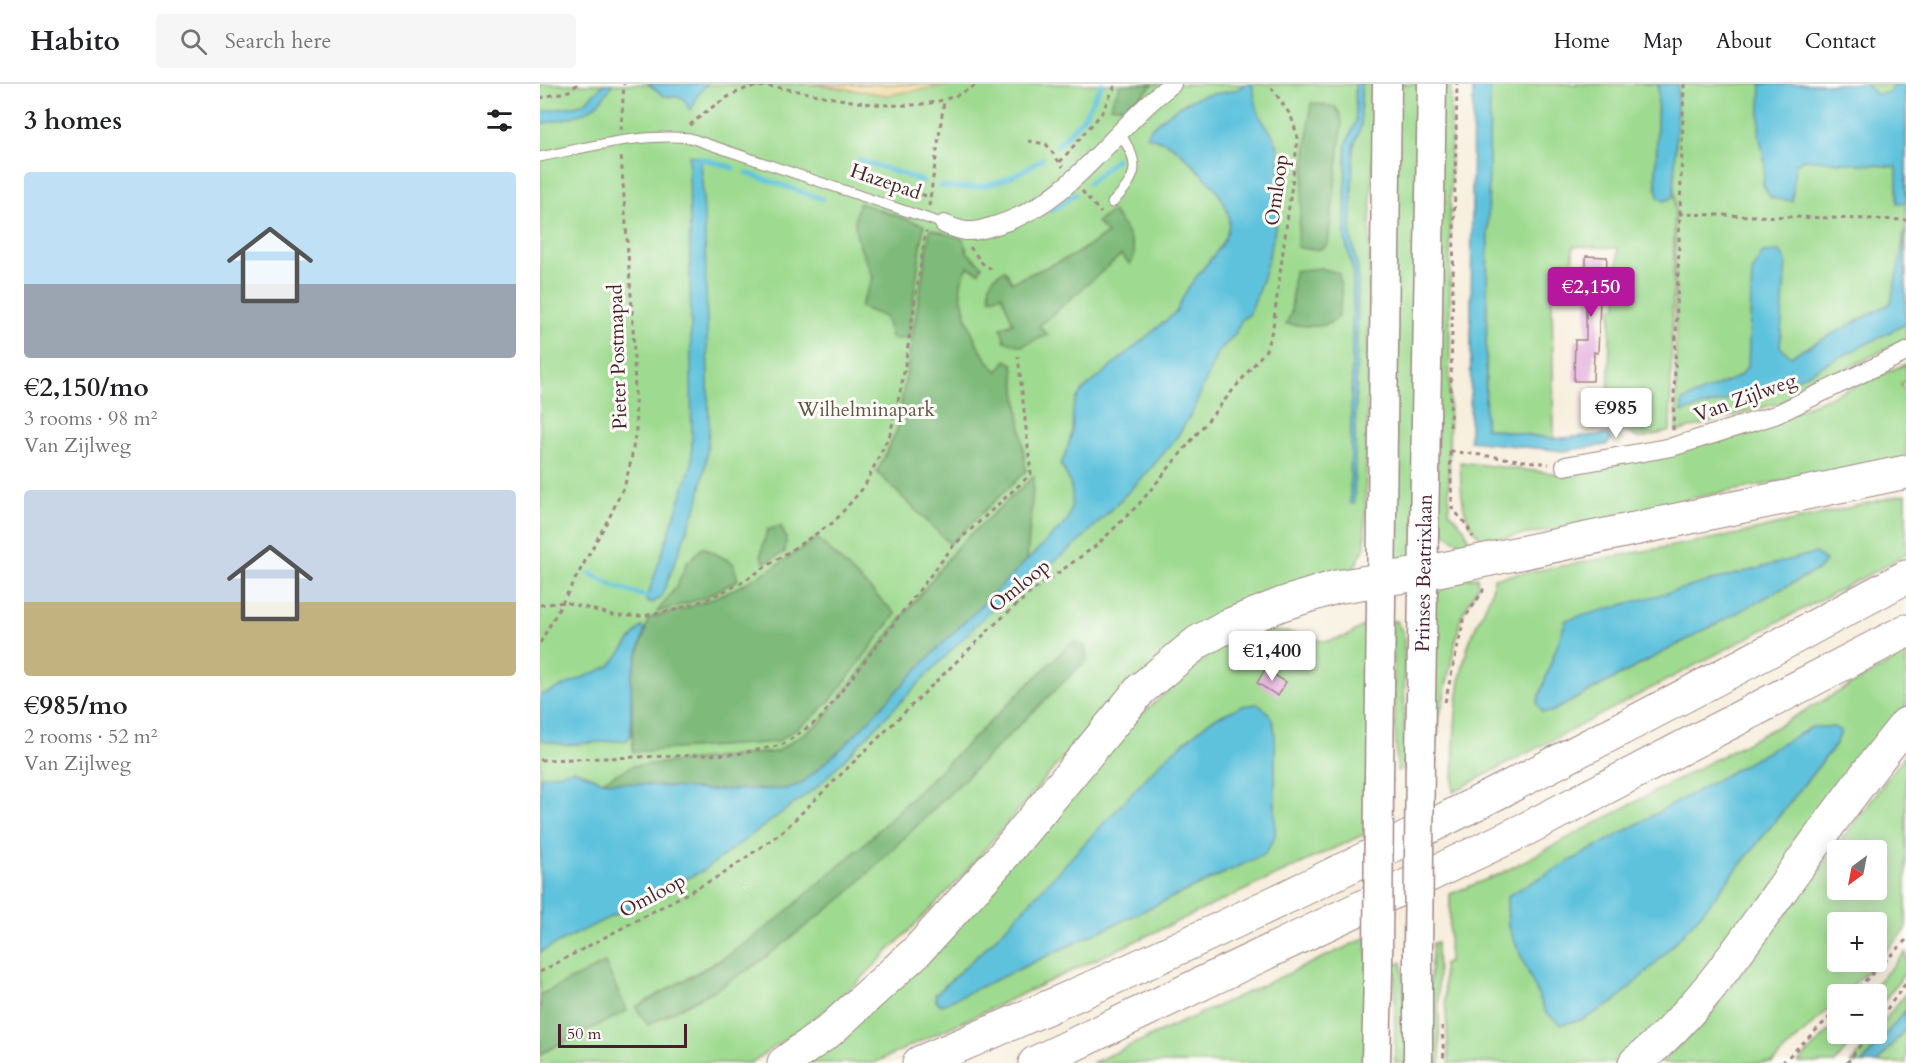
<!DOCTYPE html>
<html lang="en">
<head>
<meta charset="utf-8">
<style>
  body { margin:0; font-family:Cardo,serif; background:#f6f6f6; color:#202124; height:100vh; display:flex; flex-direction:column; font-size:22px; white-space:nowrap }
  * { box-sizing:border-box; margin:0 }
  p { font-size:20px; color:#757577 }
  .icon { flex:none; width:33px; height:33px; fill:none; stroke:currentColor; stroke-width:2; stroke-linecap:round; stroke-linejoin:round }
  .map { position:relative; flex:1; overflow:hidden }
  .side { display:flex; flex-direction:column; background:#fff; width:540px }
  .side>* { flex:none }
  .needle { width:39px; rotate:212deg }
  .buttons { position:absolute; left:1287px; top:756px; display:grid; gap:12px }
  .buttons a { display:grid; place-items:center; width:60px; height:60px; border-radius:6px; background:#fff; box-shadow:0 3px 15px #0003; font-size:30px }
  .scale { position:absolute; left:18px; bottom:15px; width:129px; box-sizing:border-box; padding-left:6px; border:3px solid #4a1f2b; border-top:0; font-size:16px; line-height:21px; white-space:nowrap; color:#4a1f2b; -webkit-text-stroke:4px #fdfcf7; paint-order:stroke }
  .price { position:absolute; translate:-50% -51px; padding:0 14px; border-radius:6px; background:#fff; color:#222; font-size:20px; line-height:39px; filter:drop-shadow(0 2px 3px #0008) }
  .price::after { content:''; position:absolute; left:50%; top:36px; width:18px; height:14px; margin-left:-9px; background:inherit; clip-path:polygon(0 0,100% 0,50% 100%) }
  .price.selected { background:#b5179e; color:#fff }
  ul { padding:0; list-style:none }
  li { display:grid; align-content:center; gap:12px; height:318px; padding:0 24px }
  li span { display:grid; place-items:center; height:186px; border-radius:6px; color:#555 }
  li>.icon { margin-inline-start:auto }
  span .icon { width:108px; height:108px; fill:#fffc; stroke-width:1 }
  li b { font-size:26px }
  h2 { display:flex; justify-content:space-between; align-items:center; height:72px; padding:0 24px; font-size:26px }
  header { display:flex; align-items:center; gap:36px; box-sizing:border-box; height:84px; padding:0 30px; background:#fff; border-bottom:2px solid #e0e0e0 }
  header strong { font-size:28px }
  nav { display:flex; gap:33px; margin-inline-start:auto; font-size:21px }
  .search { width:420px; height:54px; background:#f6f6f6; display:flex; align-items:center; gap:15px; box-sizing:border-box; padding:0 21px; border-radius:6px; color:#757577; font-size:22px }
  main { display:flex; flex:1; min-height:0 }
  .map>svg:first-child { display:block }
  .green { fill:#9eda8f; stroke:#747c5d; stroke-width:1.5; fill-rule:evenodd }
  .forest { fill:#7eba7a; stroke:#646c52; stroke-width:1.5 }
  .sand { fill:#eeda9e; stroke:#9c7c64; stroke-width:1.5 }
  .water { fill:#5fc2dd; stroke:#547084; stroke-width:1.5 }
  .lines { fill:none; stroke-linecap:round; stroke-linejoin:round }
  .stream { stroke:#5fc2dd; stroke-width:5 }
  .building { fill:#e5afdf }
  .lane-casing { stroke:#a08684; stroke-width:11 }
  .street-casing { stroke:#a08684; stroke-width:20 }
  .primary-casing { stroke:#a08684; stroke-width:31 }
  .highway-casing { stroke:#a08684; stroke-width:35 }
  .path { stroke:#a08684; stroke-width:3; stroke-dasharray:4.5 4.5; stroke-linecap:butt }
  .lane { stroke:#fff; stroke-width:9 }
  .street { stroke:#fff; stroke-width:18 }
  .primary { stroke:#fff; stroke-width:28 }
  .highway { stroke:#fff; stroke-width:33 }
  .primary-bridge-casing { stroke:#a08684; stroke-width:31; stroke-linecap:butt }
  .primary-bridge { stroke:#fff; stroke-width:28 }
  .labels { text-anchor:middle; stroke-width:6; stroke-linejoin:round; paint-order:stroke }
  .street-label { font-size:20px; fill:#4a1f2b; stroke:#fdfcf7 }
  .park-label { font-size:20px; fill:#635749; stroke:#fdfcf7 }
</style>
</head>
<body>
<header>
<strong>Habito</strong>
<div class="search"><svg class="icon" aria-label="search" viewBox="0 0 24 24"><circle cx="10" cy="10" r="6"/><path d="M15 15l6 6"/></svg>Search here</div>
<nav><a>Home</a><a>Map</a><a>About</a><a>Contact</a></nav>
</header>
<main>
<section class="side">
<h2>3 homes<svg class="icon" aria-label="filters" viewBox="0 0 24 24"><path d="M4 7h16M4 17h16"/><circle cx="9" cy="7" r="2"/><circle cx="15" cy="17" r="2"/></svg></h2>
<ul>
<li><span style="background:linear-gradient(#bfe0f5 60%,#9aa5b1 0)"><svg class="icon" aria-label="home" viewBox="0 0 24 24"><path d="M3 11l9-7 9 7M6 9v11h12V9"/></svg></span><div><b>€2,150/mo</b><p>3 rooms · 98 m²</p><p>Van Zijlweg</p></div></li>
<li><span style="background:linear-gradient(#c9d6e8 60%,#c2b280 0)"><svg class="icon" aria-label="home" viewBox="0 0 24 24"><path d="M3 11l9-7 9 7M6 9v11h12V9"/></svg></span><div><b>€985/mo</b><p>2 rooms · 52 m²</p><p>Van Zijlweg</p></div></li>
</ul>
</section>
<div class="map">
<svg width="1366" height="979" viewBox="0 0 1366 979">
  <rect width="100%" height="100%" fill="#fdfcf7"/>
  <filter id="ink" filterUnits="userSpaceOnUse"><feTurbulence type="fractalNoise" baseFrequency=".0167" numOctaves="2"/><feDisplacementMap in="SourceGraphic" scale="12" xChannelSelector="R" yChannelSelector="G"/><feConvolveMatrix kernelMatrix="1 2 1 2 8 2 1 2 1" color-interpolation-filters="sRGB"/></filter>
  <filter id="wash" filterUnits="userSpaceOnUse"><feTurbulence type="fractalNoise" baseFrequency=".008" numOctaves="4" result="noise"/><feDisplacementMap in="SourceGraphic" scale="24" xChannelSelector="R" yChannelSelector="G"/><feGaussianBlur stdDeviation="1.35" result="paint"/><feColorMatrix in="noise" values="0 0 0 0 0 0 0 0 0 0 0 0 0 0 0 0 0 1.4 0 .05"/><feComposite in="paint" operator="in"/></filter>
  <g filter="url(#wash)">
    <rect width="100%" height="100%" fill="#f7eedd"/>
    <g class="green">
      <path d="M 0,0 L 837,0 L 830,141 L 825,463 L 814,484 L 566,623 L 417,798 L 317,899 L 279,931 L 211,979 L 0,979 Z"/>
      <path d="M 856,0 L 880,0 L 875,480 L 851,486 Z"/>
      <path d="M 898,0 L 911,0 L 909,427 L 924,444 L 930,459 L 923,461 L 905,450 L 897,423 Z"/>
      <path d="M 950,0 L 1118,0 L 1116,102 L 1126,0 L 1366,0 L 1366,255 L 1239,319 L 1136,348 L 1135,109 L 1130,347 L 1099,355 C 1084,346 1074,338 1068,320 L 1071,223 L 1077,223 L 1078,164 L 1033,162 L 1033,210 L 1012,211 L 1014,355 L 945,344 Z"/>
      <path d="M 1366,280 L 1366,297 L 1360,300 L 1366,307 L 1366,374 L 1148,415 L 1020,445 L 943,457 C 919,432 922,411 920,378 L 1028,391 L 1208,348 Z"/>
      <path d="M 1366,410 L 1366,471 L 913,708 C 914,660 914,609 928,562 C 934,541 954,513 954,494 L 1199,450 ZM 1286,476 L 1279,485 L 1011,628 Z"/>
      <path d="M 937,493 L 938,502 L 921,533 L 900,631 L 898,650 L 895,651 L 893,518 C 900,497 918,497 937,493 Z"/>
      <path d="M 833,536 L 829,748 L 334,979 L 266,979 L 591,640 L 666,572 L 691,557 L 729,547 L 749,548 L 773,556 L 788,557 L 807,552 ZM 725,770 L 402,921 L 397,918 L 395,911 L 452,858 Z"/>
      <path d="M 851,537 L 856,537 L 864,550 L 865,684 L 857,687 Z"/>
      <path d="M 1366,570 L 1366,623 L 1340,654 L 1175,887 L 1081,979 L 909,979 L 903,881 L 909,878 L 910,810 L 960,790 L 1236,643 ZM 1301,647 L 1296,660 C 1225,749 1157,841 1073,919 L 968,843 L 967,812 Z"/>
      <path d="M 1366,670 L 1366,846 L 1336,877 L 1336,838 L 1298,838 L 1298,878 L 1336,878 L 1304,910 L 1298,910 L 1297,917 L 1232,979 L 1120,979 L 1162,941 ZM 1298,766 L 1336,766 L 1336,806 L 1298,806 Z"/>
      <path d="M 828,853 L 825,979 L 552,979 Z"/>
      <path d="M 897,858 L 900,979 L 886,979 L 886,937 L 893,859 Z"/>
      <path d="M 1366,868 L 1366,888 L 1337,926 L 1336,910 L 1326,910 Z"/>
      <path d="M 862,878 L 868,968 L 867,979 L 855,979 L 855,881 Z"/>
      <path d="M 1366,909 L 1366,926 L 1322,979 L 1311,979 Z"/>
      <path d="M 1297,939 L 1298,950 L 1318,950 L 1295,979 L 1258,979 Z"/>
      <path d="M 1366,944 L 1366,979 L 1337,979 Z"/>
    </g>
    <g class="forest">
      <path d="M 581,0 L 613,0 L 590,24 L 570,22 Z"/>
      <path d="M 771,19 L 795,23 L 801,31 L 802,42 L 788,160 C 780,169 767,165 757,163 Z"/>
      <path d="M 319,119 L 384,141 L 368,254 L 352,255 L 345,233 L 320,223 L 333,194 C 323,166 308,149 319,119 Z"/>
      <path d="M 571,128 L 574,129 C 582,142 603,166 590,180 L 581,171 L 499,242 L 508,251 L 481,262 L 465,257 L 461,244 L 473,239 L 462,211 L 450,214 C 448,198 451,193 465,186 L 472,198 L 534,171 L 567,150 L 557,138 Z"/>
      <path d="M 390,145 L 423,155 L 428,169 L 442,182 L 439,188 L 428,183 C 423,191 419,200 421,210 C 425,234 439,273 458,287 L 466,276 L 473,280 L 486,387 L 410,460 L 337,388 L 357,346 Z"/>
      <path d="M 780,184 L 799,189 L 802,212 L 798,233 C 785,247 763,241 746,240 L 751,229 L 754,187 Z"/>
      <path d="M 494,392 L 487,477 L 304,662 L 261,700 L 246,705 L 165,706 L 62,697 L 93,682 L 236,668 L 280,639 L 417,463 Z"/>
      <path d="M 241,442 L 246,454 L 245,468 L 224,479 L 221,470 L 227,446 Z"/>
      <path d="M 277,454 L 356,530 L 291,616 L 273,633 L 237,658 L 93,668 L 91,594 L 109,534 C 172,521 225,492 277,454 Z"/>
      <path d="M 163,463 L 193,479 L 198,496 L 163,514 L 117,528 L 137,502 L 147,479 Z"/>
      <path d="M 532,558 L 545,562 L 547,575 L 306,811 L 217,880 L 173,907 L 108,941 L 96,923 L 187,872 L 238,835 L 322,762 Z"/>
      <path d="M 65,879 L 87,927 L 0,970 L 0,911 Z"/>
    </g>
    <path class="sand" d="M 271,0 L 416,0 L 347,11 Z"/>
    <g class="water">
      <path d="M 64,0 L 72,0 C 56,32 33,33 0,40 L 0,28 L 43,20 Z"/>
      <path d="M 108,0 L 167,0 L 157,12 L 152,25 L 149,25 L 143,14 L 124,12 Z"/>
      <path d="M 705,0 L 712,0 C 715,11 716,27 722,36 C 728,45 736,53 738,64 C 746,116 729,184 709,231 L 702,235 L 695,250 L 677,270 L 653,327 L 637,353 L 607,389 L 540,457 L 447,530 L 277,703 L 164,786 L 0,868 L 0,693 L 35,686 L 62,697 L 165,706 L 246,705 L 261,700 L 304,662 L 397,565 L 527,437 C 536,416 533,400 521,381 C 525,370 530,359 532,348 C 534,329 529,324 542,307 L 637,227 C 656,170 727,154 662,90 C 640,68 637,60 606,52 C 612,38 645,18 659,13 C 676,7 691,12 705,0 Z"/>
      <path d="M 815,0 L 821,0 L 821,42 L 813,64 L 811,153 L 818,185 L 814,420 L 810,419 L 813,187 L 805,155 L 806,61 L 816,37 Z"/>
      <path d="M 933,0 L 950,0 L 945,344 L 1013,355 L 1068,350 L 1071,356 L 1066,361 L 1023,367 L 930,357 Z"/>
      <path d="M 1118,0 L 1138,0 L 1134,109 L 1132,114 L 1124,117 L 1118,113 L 1116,102 Z"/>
      <path d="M 1221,0 L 1325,0 L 1335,10 L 1349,9 L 1355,0 L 1366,0 L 1366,119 L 1357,119 L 1357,83 L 1265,75 L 1255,80 L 1252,117 L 1231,114 L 1223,101 L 1225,78 L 1219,50 Z"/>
      <path d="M 149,71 L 161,74 L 165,152 L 169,345 L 166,378 L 158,418 L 121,514 L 112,519 L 106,517 L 152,380 Z"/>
      <path d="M 1364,147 L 1366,240 L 1243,302 L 1142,328 L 1142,317 L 1200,292 L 1208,282 L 1212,189 L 1222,169 L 1240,168 L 1246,177 L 1240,263 L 1251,272 L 1351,219 C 1355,194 1363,171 1364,147 Z"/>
      <path d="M 1275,469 L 1286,476 L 1279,485 L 1011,628 L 1002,628 L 997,619 L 1026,536 Z"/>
      <path d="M 101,543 L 105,545 L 91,594 L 91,651 L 87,656 L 24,661 L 0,656 L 0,612 L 70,582 Z"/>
      <path d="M 717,620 C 731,628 734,637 735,653 L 735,753 L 725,770 L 402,921 L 397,918 L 395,911 L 452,858 L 624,675 L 671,636 L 702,622 Z"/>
      <path d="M 1272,643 L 1293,643 L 1301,647 L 1296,660 L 1162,829 L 1115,880 L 1073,919 L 1042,936 L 1021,940 L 1006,929 L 968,842 L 967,812 Z"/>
      <path d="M 1366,926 L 1366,944 L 1337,979 L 1322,979 Z"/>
    </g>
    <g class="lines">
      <g class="stream">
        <path d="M 517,62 L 543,34 L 562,0"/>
        <path d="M 161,74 L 193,84"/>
        <path d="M 319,76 L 383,97"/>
        <path d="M 207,89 L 282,115"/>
        <path d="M 549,99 L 576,75"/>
        <path d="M 400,102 C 439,108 471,97 502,75"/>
        <path d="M 512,127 L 535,110"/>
        <path d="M 49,489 L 76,503 L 108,513"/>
      </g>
    </g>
    <g id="blocks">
      <g class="building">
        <path d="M 1046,172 L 1067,173 L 1065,214 L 1060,214 L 1058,269 L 1054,268 L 1053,297 L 1034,297 L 1035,256 L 1046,256 Z"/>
        <path d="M 725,585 L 746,598 L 738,612 L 717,599 Z"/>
      </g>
    </g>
  </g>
  <g filter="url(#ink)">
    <use href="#blocks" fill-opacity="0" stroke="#a08684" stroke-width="1.5"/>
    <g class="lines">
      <g class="lane-casing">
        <g id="lane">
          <path d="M 0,73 C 49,63 100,49 150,54 L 404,140"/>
          <path d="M 572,119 C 599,91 601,81 579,48"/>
        </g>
      </g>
      <g class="street-casing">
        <g id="street">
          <path d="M 404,140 C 411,143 419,146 426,147 C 437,148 447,144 457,141 C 533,118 572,45 632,0"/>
          <path d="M 1025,382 L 1132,363 L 1235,331 L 1366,268"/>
        </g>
      </g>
      <g class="primary-casing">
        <g id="primary">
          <path id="s1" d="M 880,672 L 892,0"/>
          <path d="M 839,692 L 847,0"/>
          <path d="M 836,979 L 838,887"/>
          <path d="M 878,979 L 878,866"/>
        </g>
      </g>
      <g class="highway-casing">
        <g id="highway">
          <path d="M 244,979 L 289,947 L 376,868 L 457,779 L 601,605 L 658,558 L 687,542 L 742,520 L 796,503 L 884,489 L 1366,388"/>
          <path d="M 379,979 C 717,837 1044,668 1366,493"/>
          <path d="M 495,979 L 988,744 L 1366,547"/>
          <path d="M 1095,979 C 1153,933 1194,872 1237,812 C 1279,754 1320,696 1366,640"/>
        </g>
      </g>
      <g class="path">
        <path d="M 0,14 L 29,7 L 38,0"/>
        <path d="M 150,41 C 166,27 188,10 208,4 C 225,0 247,5 263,8 C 320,19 386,35 437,0"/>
        <path d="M 81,46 L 84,0"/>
        <path d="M 488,57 L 506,60 L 523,83"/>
        <path d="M 520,78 L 561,30 L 576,0"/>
        <path d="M 542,107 L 561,129"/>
        <path d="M 373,108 L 390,113"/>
        <path d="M 389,122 L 404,17"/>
        <path d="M 1139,130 L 1366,136"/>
        <path d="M 430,163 L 442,179 L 451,185"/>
        <path d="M 910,343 L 917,0"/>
        <path d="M 1133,346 L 1144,0"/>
        <path d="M 910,367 L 1009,380"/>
        <path d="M 910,368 L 912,424 L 926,440 L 933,453"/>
        <path d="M 0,521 L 24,518 L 77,532 L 103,532 L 134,526 L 168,515 L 201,499 L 294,438 L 324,403 L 350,350 L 362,300 L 386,147"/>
        <path d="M 0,559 L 70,432 L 85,400 L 91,377 L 96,345 L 93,240 L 81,71"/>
        <path d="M 905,618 L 924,535 L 943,507 L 943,500"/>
        <path d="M 0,676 L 197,670 L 242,661 L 280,635 L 414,461 L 491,390 L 478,272"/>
        <path d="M 0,888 L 183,790 L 242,748 L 455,540 L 490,509 L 557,461 L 599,420 L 726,266 L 733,243 L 758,54 L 751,32 L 729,0"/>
        <path d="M 1312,910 L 1366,856"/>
        <path d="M 1336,940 L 1366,899"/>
        <path d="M 902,942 L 904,979"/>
        <path d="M 1242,979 L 1298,925"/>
        <path d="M 1307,979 L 1329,950"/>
      </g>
      <use href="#lane" class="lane"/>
      <use href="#street" class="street"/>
      <use href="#primary" class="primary"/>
      <use href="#highway" class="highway"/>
      <g class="primary-bridge-casing">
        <g id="primary-bridge">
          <path d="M 878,866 L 880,672"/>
          <path d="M 838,887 L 839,692"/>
        </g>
      </g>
      <use href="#primary-bridge" class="primary-bridge"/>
    </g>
  </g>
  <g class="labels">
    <g class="street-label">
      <text transform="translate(346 97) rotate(19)" y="7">Hazepad</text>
      <text transform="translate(736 106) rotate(-82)" y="7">Omloop</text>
      <text transform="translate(77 273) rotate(-92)" y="7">Pieter Postmapad</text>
      <text transform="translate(1205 313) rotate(-20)" y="7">Van Zijlweg</text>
      <text dy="7" stroke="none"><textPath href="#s1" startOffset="183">Prinses Beatrixlaan</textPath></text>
      <text transform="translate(479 501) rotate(-39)" y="7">Omloop</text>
      <text transform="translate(112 811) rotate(-28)" y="7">Omloop</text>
    </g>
    <g class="park-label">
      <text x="326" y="332">Wilhelminapark</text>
    </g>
  </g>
</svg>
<div class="buttons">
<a><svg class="needle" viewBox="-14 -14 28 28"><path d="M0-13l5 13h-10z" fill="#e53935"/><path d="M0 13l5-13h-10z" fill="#757577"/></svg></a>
<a>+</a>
<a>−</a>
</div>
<div class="scale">50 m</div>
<b class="price selected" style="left:1051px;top:234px">€2,150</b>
<b class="price" style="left:1076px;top:355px">€985</b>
<b class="price" style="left:732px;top:598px">€1,400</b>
</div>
</main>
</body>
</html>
